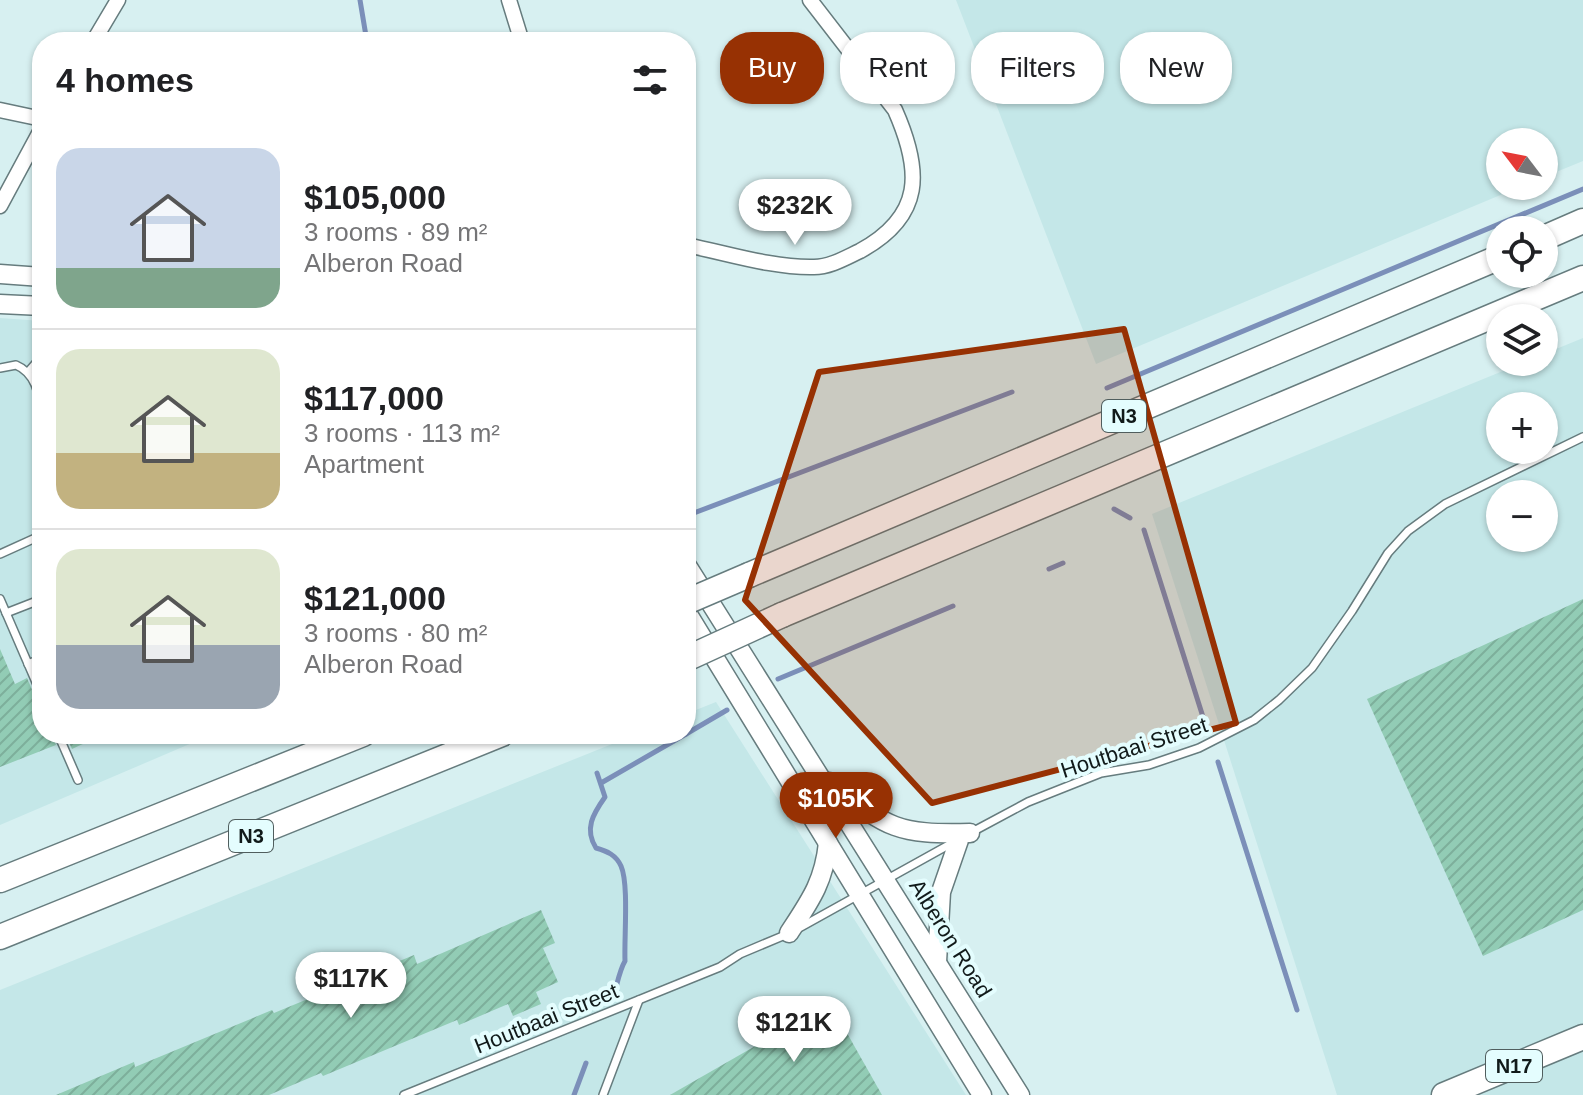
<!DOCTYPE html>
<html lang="en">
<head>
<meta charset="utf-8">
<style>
  body { margin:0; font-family:Helvetica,sans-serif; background:#f2f2f2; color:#202124; height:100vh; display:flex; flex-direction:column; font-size:30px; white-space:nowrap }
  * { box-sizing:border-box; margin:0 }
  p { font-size:26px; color:#757577 }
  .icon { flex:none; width:44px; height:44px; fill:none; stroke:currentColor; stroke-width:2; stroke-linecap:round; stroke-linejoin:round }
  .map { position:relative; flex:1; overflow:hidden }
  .drawer { position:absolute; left:32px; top:32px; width:664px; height:712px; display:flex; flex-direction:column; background:#fff; border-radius:32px; box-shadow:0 2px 6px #0004 }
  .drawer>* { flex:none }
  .hud { position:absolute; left:720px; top:32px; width:742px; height:72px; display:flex; gap:16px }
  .needle { width:52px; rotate:302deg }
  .controls { position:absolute; left:1486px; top:128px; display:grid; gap:16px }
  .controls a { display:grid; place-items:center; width:72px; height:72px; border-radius:50%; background:#fff; box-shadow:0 2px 6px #0004; font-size:40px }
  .price { position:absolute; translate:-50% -68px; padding:0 18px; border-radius:28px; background:#fff; color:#222; font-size:26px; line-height:52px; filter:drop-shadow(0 2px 4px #0008) }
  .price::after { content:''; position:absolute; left:50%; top:48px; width:24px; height:18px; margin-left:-12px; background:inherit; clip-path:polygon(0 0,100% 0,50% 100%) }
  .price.selected { background:#973103; color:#fff }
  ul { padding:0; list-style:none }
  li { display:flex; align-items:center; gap:24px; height:200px; padding:0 24px }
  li+li { border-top:2px solid #e0e0e0 }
  li span { display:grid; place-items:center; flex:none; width:224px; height:160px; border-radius:24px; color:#555 }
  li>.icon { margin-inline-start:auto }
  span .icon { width:96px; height:96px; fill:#fffc; stroke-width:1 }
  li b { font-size:34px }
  h2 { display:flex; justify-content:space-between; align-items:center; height:96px; padding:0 24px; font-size:34px }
  .tag { padding:0 28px; border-radius:32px; background:#fff; box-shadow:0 2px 6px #0004; font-size:28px; line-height:72px }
  .tag.selected { background:#973103; color:#fff }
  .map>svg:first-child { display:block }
  .built { fill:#c4e7e8; fill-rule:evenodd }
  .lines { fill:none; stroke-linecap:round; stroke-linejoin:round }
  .stream { stroke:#7b8fb9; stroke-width:5 }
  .building { fill:url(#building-hatch) }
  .lane-casing { stroke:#667c7e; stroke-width:10 }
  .street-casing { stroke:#667c7e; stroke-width:17 }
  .secondary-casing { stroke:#667c7e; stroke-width:21 }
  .highway-casing { stroke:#667c7e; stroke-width:27 }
  .lane { stroke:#fff; stroke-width:7 }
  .street { stroke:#fff; stroke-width:14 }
  .secondary { stroke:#fff; stroke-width:18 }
  .highway { stroke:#fff; stroke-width:24 }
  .highway-bridge-casing { stroke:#667c7e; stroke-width:27; stroke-linecap:butt }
  .highway-bridge { stroke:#fff; stroke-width:24 }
  .marked { fill:#973103; fill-opacity:0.2; stroke:#973103; stroke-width:6; stroke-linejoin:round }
  .labels { text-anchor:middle; stroke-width:8; stroke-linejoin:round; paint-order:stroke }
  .shield { fill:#e4fdfe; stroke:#505e5e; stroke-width:2 }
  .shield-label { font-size:20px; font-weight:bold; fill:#111a1a }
  .street-label { font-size:22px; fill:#111a1a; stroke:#e4fdfe }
</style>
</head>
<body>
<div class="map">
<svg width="1583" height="1095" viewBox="0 0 1583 1095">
  <defs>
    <pattern id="building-hatch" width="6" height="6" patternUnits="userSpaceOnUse" patternTransform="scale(2)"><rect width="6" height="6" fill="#92ccb5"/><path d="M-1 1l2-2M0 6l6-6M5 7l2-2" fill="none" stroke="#7daf9b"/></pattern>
  </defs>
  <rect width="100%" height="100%" fill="#d7f0f1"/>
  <g class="built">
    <path d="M 956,0 L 1583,0 L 1583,161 L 1544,177 L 1544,142 L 1500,142 L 1500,186 L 1522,186 L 1096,364 Z"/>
    <path d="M 0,318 L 42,321 L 42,734 L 213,734 L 0,825 Z"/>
    <path d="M 1583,338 L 1583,1095 L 1337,1095 L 1152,514 L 1525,362 L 1544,362 L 1544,354 ZM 1500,406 L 1544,406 L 1544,450 L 1500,450 ZM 1500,494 L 1544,494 L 1544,538 L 1500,538 Z"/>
    <path d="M 716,702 L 966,1095 L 0,1095 L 0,990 L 637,734 L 686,734 L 686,714 Z"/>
  </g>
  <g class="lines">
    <g class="stream">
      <path d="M 360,0 L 367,42"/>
      <path d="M 1107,388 L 1583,189"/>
      <path d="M 1114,509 L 1130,518"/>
      <path d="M 686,516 L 1012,392"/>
      <path d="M 1144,530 L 1203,717"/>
      <path d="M 1049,569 L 1063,563"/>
      <path d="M 778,679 L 953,606"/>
      <path d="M 686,734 L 727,710"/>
      <path d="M 1218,762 L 1297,1010"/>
      <path d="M 597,773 L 605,797 C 593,814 584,829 596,848 C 607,851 616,855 621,866 C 629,884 624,938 625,961 C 619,971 617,986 613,998"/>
      <path d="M 601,783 L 686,734"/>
      <path d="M 574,1095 L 586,1063"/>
    </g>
  </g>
  <g class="building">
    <path d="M 1583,599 L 1583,910 L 1483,956 L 1367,699 Z"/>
    <path d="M 0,649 L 15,684 L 27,678 L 36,699 L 42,702 L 42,734 L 52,734 L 56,745 L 0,767 Z"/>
    <path d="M 65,734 L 104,734 L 72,749 Z"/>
    <path d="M 541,910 L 555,943 L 543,948 L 558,982 L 536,992 L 541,1004 L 513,1016 L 508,1004 L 459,1025 L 457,1020 L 323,1076 L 321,1073 L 269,1095 L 56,1095 L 134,1062 L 135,1067 L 272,1010 L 274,1013 L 414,955 L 417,964 Z"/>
    <path d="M 830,1003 L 882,1095 L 670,1095 Z"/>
  </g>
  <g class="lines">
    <g class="lane-casing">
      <g id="lane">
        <path d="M 0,368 L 16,365 C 35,373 39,393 42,412"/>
        <path d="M 28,372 L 42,356"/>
        <path d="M 42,472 L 40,512 L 42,516"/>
        <path d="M 0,554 L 42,535"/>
        <path d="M 0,599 L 42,696"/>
        <path d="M 6,613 L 42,599"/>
        <path d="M 28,664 L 42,658"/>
        <path d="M 58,734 L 78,780"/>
        <path d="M 972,832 L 1028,802 L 1101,773 L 1149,765 L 1199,748 L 1254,720 L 1279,700 L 1312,668 L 1352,611 L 1388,553 L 1408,531 L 1445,504 L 1583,437"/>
        <path d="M 801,927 L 954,842"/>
        <path d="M 404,1095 L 720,967 L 740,954 L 790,933"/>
        <path d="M 603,1095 L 639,1000"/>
      </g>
    </g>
    <g class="street-casing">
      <g id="street">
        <path d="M 509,0 L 522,42"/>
        <path d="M 93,42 L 118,0"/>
        <path d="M 0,110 L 42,119"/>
        <path d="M 0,206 L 42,128"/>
        <path d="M 686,245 C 727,253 772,268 814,267 C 830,267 845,258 860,251 C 924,216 922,171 895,110 L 810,0"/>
      </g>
    </g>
    <g class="secondary-casing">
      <g id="secondary">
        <path d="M 0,274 L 42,277"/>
        <path d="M 0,304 L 42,306"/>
        <path d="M 686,564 L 1020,1095"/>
        <path d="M 686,611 L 982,1095"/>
        <path d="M 829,782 C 887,827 894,835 970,833"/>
        <path d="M 789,933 C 810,901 824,882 828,843"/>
        <path d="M 937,962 L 941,892 L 959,840"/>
      </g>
    </g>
    <g class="highway-casing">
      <g id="highway">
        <path d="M 1544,238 L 1583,221"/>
        <path d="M 749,575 L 1500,257"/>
        <path d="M 782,615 L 1583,278"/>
        <path d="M 0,880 L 363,734"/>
        <path d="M 0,937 L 502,734"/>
        <path d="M 1444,1095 L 1583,1037"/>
      </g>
    </g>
    <use href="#lane" class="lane"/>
    <use href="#street" class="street"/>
    <use href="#secondary" class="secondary"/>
    <use href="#highway" class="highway"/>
    <g class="highway-bridge-casing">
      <g id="highway-bridge">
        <path d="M 686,602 L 749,575"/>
        <path d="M 686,659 L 782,615"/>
      </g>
    </g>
    <use href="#highway-bridge" class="highway-bridge"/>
  </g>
  <path class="marked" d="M 1124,329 L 1236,723 L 932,803 L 745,600 L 819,372 Z"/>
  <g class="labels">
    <g class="shield">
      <rect x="1102" y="400" width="44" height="32" rx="6"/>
      <rect x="229" y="820" width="44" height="32" rx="6"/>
      <rect x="1486" y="1050" width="56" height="32" rx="6"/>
    </g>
    <g class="shield-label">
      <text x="1124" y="423">N3</text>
      <text x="251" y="843">N3</text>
      <text x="1514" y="1073">N17</text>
    </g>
    <g class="street-label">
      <text transform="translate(1134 747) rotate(-18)" y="8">Houtbaai Street</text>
      <text transform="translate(951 938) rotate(58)" y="8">Alberon Road</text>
      <text transform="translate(546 1018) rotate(-22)" y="8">Houtbaai Street</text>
    </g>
  </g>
</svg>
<div class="controls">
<a><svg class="needle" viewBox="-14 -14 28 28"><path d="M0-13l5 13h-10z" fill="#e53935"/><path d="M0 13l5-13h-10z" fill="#757577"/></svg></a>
<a><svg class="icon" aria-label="locate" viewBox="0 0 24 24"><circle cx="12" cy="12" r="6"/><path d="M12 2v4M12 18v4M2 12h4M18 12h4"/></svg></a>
<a><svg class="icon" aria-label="layers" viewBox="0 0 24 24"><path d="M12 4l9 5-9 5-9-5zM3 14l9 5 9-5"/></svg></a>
<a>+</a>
<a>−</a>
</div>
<b class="price" style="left:795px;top:247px">$232K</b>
<b class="price selected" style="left:836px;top:840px">$105K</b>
<b class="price" style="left:351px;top:1020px">$117K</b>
<b class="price" style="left:794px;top:1064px">$121K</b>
<div class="hud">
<a class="tag selected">Buy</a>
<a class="tag">Rent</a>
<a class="tag">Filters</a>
<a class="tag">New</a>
</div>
<section class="drawer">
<h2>4 homes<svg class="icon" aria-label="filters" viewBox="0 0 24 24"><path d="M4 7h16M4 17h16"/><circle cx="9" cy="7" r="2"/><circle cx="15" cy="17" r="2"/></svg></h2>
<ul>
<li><span style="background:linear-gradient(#c9d6e8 75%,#7fa58c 0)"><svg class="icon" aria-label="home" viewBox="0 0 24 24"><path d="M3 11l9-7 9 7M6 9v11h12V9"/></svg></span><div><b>$105,000</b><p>3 rooms · 89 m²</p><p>Alberon Road</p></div></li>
<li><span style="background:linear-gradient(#dfe7d0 65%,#c2b280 0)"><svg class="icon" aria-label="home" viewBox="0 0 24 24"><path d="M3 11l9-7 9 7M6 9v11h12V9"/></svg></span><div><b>$117,000</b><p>3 rooms · 113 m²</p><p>Apartment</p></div></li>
<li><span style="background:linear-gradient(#dfe7d0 60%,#9aa5b1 0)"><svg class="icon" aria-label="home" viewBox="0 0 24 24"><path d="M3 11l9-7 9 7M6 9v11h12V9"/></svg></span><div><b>$121,000</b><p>3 rooms · 80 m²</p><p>Alberon Road</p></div></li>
</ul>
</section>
</div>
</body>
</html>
